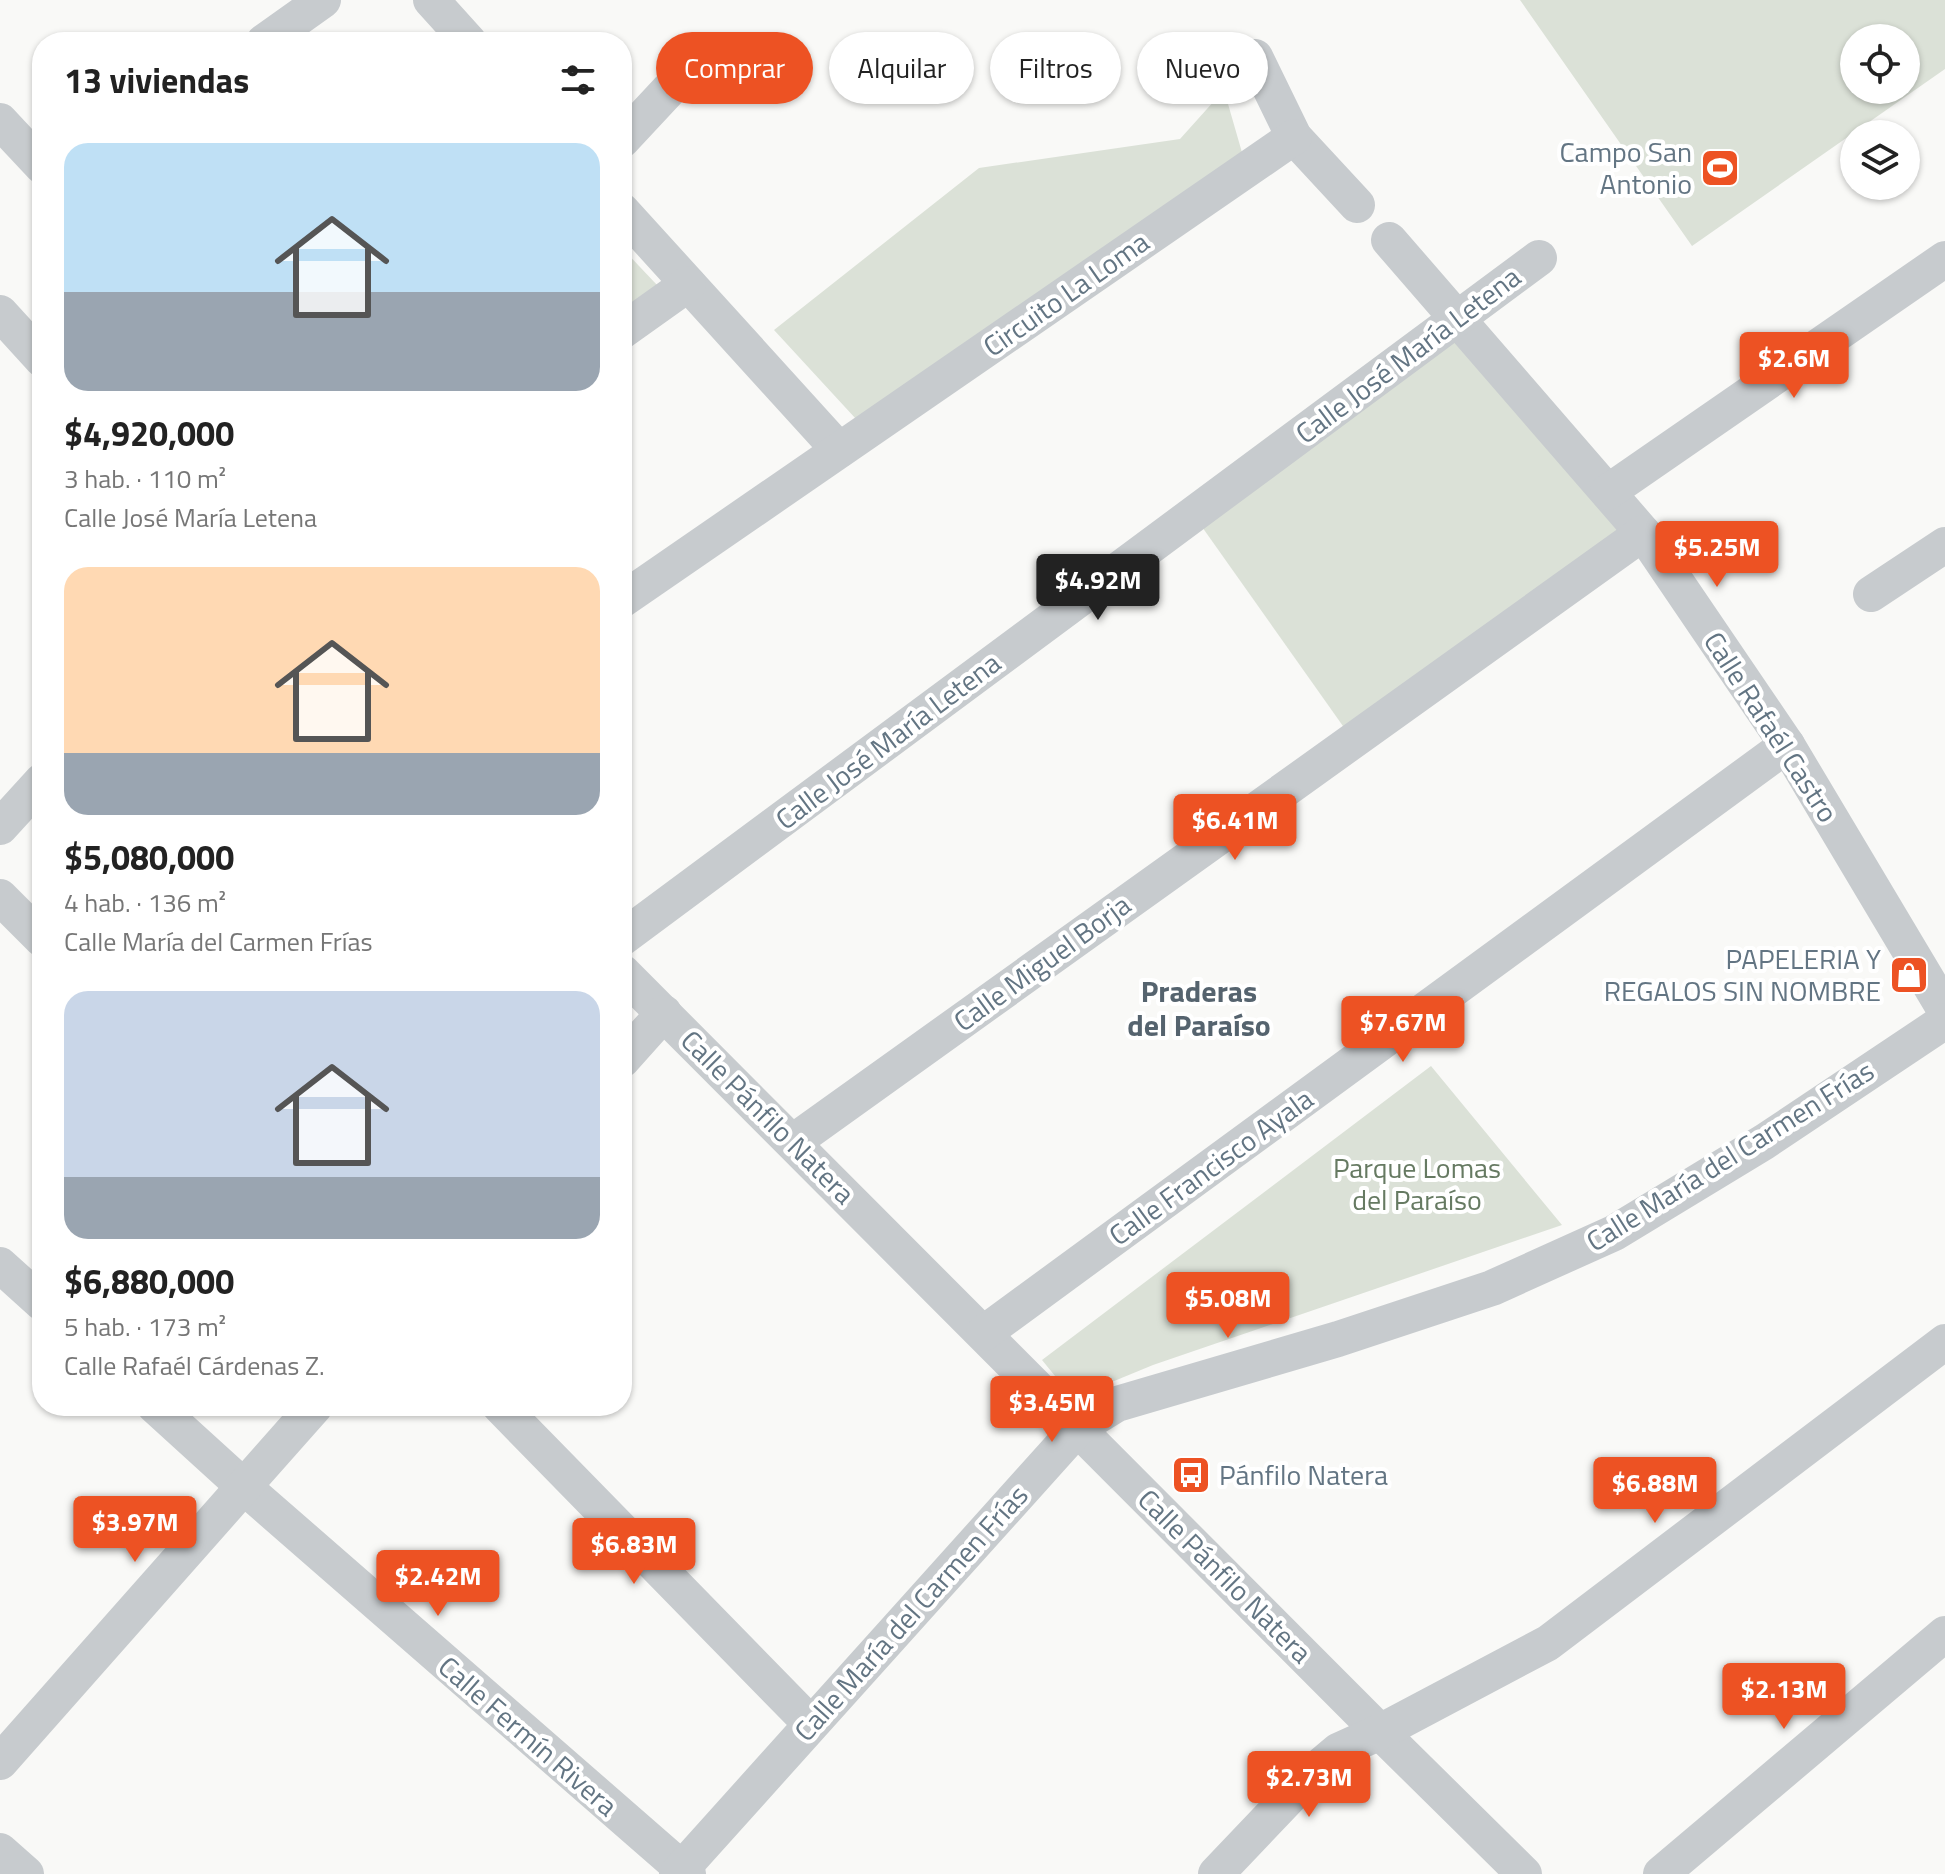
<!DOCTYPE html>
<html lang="es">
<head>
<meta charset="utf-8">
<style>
  body { margin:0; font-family:"Titillium Web",sans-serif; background:#f6f6f6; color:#222; height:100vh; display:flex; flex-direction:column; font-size:30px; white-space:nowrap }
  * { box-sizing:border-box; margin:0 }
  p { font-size:26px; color:#767676 }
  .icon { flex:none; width:44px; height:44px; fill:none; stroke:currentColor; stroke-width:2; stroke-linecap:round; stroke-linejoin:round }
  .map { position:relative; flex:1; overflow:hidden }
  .drawer { position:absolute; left:32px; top:32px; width:600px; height:1384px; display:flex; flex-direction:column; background:#fff; border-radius:32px; box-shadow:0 2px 6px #0004 }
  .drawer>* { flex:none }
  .banner { position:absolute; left:656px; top:32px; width:760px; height:72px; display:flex; gap:16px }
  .buttons { position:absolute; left:1840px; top:24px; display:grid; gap:16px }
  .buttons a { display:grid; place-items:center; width:80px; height:80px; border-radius:50%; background:#fff; box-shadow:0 2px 6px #0004; font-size:40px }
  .price { position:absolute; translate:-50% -68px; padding:0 18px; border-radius:8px; background:#ed5223; color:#fff; font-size:26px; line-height:52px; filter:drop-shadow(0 2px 4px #0008) }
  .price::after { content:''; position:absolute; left:50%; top:48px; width:24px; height:18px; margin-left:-12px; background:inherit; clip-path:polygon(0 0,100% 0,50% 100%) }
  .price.active { background:#222; color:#fff }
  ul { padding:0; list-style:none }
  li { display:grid; align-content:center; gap:16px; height:424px; padding:0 32px }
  li span { display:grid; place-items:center; height:248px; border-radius:24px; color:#555 }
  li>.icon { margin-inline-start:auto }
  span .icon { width:144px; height:144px; fill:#fffc; stroke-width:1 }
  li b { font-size:34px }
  h2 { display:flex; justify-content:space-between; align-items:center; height:96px; padding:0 32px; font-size:34px }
  .chip { padding:0 28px; border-radius:36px; background:#fff; box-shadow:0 2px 6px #0004; font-size:28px; line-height:72px }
  .chip.active { background:#ed5223; color:#fff }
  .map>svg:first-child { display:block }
  .green { fill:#dbe1d7; fill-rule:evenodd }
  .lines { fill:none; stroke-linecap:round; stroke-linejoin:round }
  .street { stroke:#c7cbce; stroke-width:36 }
  .labels { text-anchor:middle; stroke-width:8; stroke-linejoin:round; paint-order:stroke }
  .poi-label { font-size:28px; fill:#637583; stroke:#fff; text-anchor:end }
  .street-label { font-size:28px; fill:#637583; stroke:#fff }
  .park-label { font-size:28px; fill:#667a62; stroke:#fff }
  .neighbourhood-label { font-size:30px; font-weight:bold; fill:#55636e; stroke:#fff }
</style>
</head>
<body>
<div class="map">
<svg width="1945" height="1874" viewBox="0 0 1945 1874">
  <rect width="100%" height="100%" fill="#f9f9f7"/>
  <g class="green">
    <path d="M 1520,0 L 1945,0 L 1945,69 L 1692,246 ZM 1906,38 L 1906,90 L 1854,90 L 1854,38 Z"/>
    <path d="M 1224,90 L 1243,156 L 856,419 L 774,330 L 979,168 L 1180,139 Z"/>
    <path d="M 622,248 L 657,285 L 622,309 Z"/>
    <path d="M 1455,327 L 1636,528 L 1350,736 L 1195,517 Z"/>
    <path d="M 1431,1066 L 1562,1225 L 1153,1365 L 1073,1398 L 1042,1360 Z"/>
  </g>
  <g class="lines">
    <g class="street">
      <path d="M 431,0 L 469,42"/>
      <path d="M 264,42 L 323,0"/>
      <path d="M 1255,57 L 1294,137 L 1357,205"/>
      <path d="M 0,121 L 42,166"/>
      <path d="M 622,140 L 677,81"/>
      <path d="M 622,211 L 839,450"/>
      <path d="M 1389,240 L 1643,533 L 1787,745 L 1945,1010"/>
      <path d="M 0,313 L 42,359"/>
      <path d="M 622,331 L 688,284"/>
      <path d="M 1608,492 L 1945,259"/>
      <path d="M 1871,594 L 1945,545"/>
      <path d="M 622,600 L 1294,137"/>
      <path d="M 0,827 L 42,781"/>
      <path d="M 0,897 L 42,939"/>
      <path d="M 622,938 L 1539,258"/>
      <path d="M 622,972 L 1380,1732 L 1524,1874"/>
      <path d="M 622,1060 L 664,1013"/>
      <path d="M 793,1142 L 1643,533"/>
      <path d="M 0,1265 L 42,1303"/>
      <path d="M 984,1333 L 1787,745"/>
      <path d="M 155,1406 L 244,1487 L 688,1874"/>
      <path d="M 500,1406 L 811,1724"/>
      <path d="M 0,1762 L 315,1406"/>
      <path d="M 0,1851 L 26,1874"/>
      <path d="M 677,1874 L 1078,1428 L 1117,1404 L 1338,1339 L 1492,1288 L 1614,1233 L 1764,1142 L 1945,1021"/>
      <path d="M 1216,1874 L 1313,1772 L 1338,1751 L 1380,1732 L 1548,1643 L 1945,1342"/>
      <path d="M 1661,1874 L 1945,1634"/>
    </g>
  </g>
  <defs>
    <g id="stadium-square" transform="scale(2)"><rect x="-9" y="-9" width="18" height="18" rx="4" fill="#ed5223" stroke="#fff"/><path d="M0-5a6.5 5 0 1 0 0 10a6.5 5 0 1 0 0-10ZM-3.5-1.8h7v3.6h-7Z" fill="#fff"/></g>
    <g id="shop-square" transform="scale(2)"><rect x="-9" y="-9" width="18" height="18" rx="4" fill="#ed5223" stroke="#fff"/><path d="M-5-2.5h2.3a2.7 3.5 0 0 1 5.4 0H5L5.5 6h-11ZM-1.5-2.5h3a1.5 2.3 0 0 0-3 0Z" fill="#fff"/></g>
    <g id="bus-square" transform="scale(2)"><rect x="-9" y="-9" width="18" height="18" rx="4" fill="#ed5223" stroke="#fff"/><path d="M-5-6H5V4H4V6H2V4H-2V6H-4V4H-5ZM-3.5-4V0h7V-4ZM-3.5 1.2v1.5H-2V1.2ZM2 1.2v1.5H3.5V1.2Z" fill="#fff"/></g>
  </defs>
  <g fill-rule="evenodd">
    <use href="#stadium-square" x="1720" y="168"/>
    <use href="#shop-square" x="1909" y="975"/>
    <use href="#bus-square" x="1191" y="1475"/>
  </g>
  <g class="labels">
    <g class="poi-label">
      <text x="1692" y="162">Campo San<tspan x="1692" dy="32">Antonio</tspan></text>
      <text x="1881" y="969">PAPELERIA Y<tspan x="1881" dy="32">REGALOS SIN NOMBRE</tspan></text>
      <text x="1219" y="1485" text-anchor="start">Pánfilo Natera</text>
    </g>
    <g class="street-label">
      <text transform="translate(1066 294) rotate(-35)" y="10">Circuito La Loma</text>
      <text transform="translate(1408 355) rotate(-37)" y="10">Calle José María Letena</text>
      <text transform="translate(1771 727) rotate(57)" y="10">Calle Rafaél Castro</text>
      <text transform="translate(888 741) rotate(-37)" y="10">Calle José María Letena</text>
      <text transform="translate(1042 963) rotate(-36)" y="10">Calle Miguel Borja</text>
      <text transform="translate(768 1117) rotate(45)" y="10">Calle Pánfilo Natera</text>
      <text transform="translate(1730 1156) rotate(-32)" y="10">Calle María del Carmen Frías</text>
      <text transform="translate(1211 1167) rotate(-36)" y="10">Calle Francisco Ayala</text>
      <text transform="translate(1225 1576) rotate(45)" y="10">Calle Pánfilo Natera</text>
      <text transform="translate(911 1613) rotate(-48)" y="10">Calle María del Carmen Frías</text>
      <text transform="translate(528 1736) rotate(41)" y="10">Calle Fermín Rivera</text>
    </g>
    <g class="park-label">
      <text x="1417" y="1178">Parque Lomas<tspan x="1417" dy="32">del Paraíso</tspan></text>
    </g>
    <g class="neighbourhood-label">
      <text x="1199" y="1002">Praderas<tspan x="1199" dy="34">del Paraíso</tspan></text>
    </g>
  </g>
</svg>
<div class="buttons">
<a><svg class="icon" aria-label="locate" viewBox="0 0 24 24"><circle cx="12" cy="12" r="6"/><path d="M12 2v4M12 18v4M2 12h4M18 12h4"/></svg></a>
<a><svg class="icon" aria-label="layers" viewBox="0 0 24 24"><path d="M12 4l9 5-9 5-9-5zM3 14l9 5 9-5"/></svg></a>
</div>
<b class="price" style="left:1794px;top:400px">$2.6M</b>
<b class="price" style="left:1717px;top:589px">$5.25M</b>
<b class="price active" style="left:1098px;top:622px">$4.92M</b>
<b class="price" style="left:1235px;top:862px">$6.41M</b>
<b class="price" style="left:1403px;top:1064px">$7.67M</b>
<b class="price" style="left:1228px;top:1340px">$5.08M</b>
<b class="price" style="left:1052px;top:1444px">$3.45M</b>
<b class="price" style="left:1655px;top:1525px">$6.88M</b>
<b class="price" style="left:135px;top:1564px">$3.97M</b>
<b class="price" style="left:634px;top:1586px">$6.83M</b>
<b class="price" style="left:438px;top:1618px">$2.42M</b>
<b class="price" style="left:1784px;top:1731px">$2.13M</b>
<b class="price" style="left:1309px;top:1819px">$2.73M</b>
<div class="banner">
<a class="chip active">Comprar</a>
<a class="chip">Alquilar</a>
<a class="chip">Filtros</a>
<a class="chip">Nuevo</a>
</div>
<section class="drawer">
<h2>13 viviendas<svg class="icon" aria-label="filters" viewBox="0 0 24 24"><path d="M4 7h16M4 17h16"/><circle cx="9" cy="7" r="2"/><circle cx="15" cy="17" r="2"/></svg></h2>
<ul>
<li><span style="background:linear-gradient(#bfe0f5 60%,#9aa5b1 0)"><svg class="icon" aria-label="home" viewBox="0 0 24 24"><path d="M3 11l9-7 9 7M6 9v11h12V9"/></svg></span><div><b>$4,920,000</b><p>3 hab. · 110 m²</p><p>Calle José María Letena</p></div></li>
<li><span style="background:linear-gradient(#ffd9b3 75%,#9aa5b1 0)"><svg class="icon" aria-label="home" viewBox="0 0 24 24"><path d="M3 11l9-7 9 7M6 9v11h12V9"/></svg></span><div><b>$5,080,000</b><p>4 hab. · 136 m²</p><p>Calle María del Carmen Frías</p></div></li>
<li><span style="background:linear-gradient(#c9d6e8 75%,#9aa5b1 0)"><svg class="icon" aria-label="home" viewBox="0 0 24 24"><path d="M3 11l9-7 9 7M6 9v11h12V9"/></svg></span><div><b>$6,880,000</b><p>5 hab. · 173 m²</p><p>Calle Rafaél Cárdenas Z.</p></div></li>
</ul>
</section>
</div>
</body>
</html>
